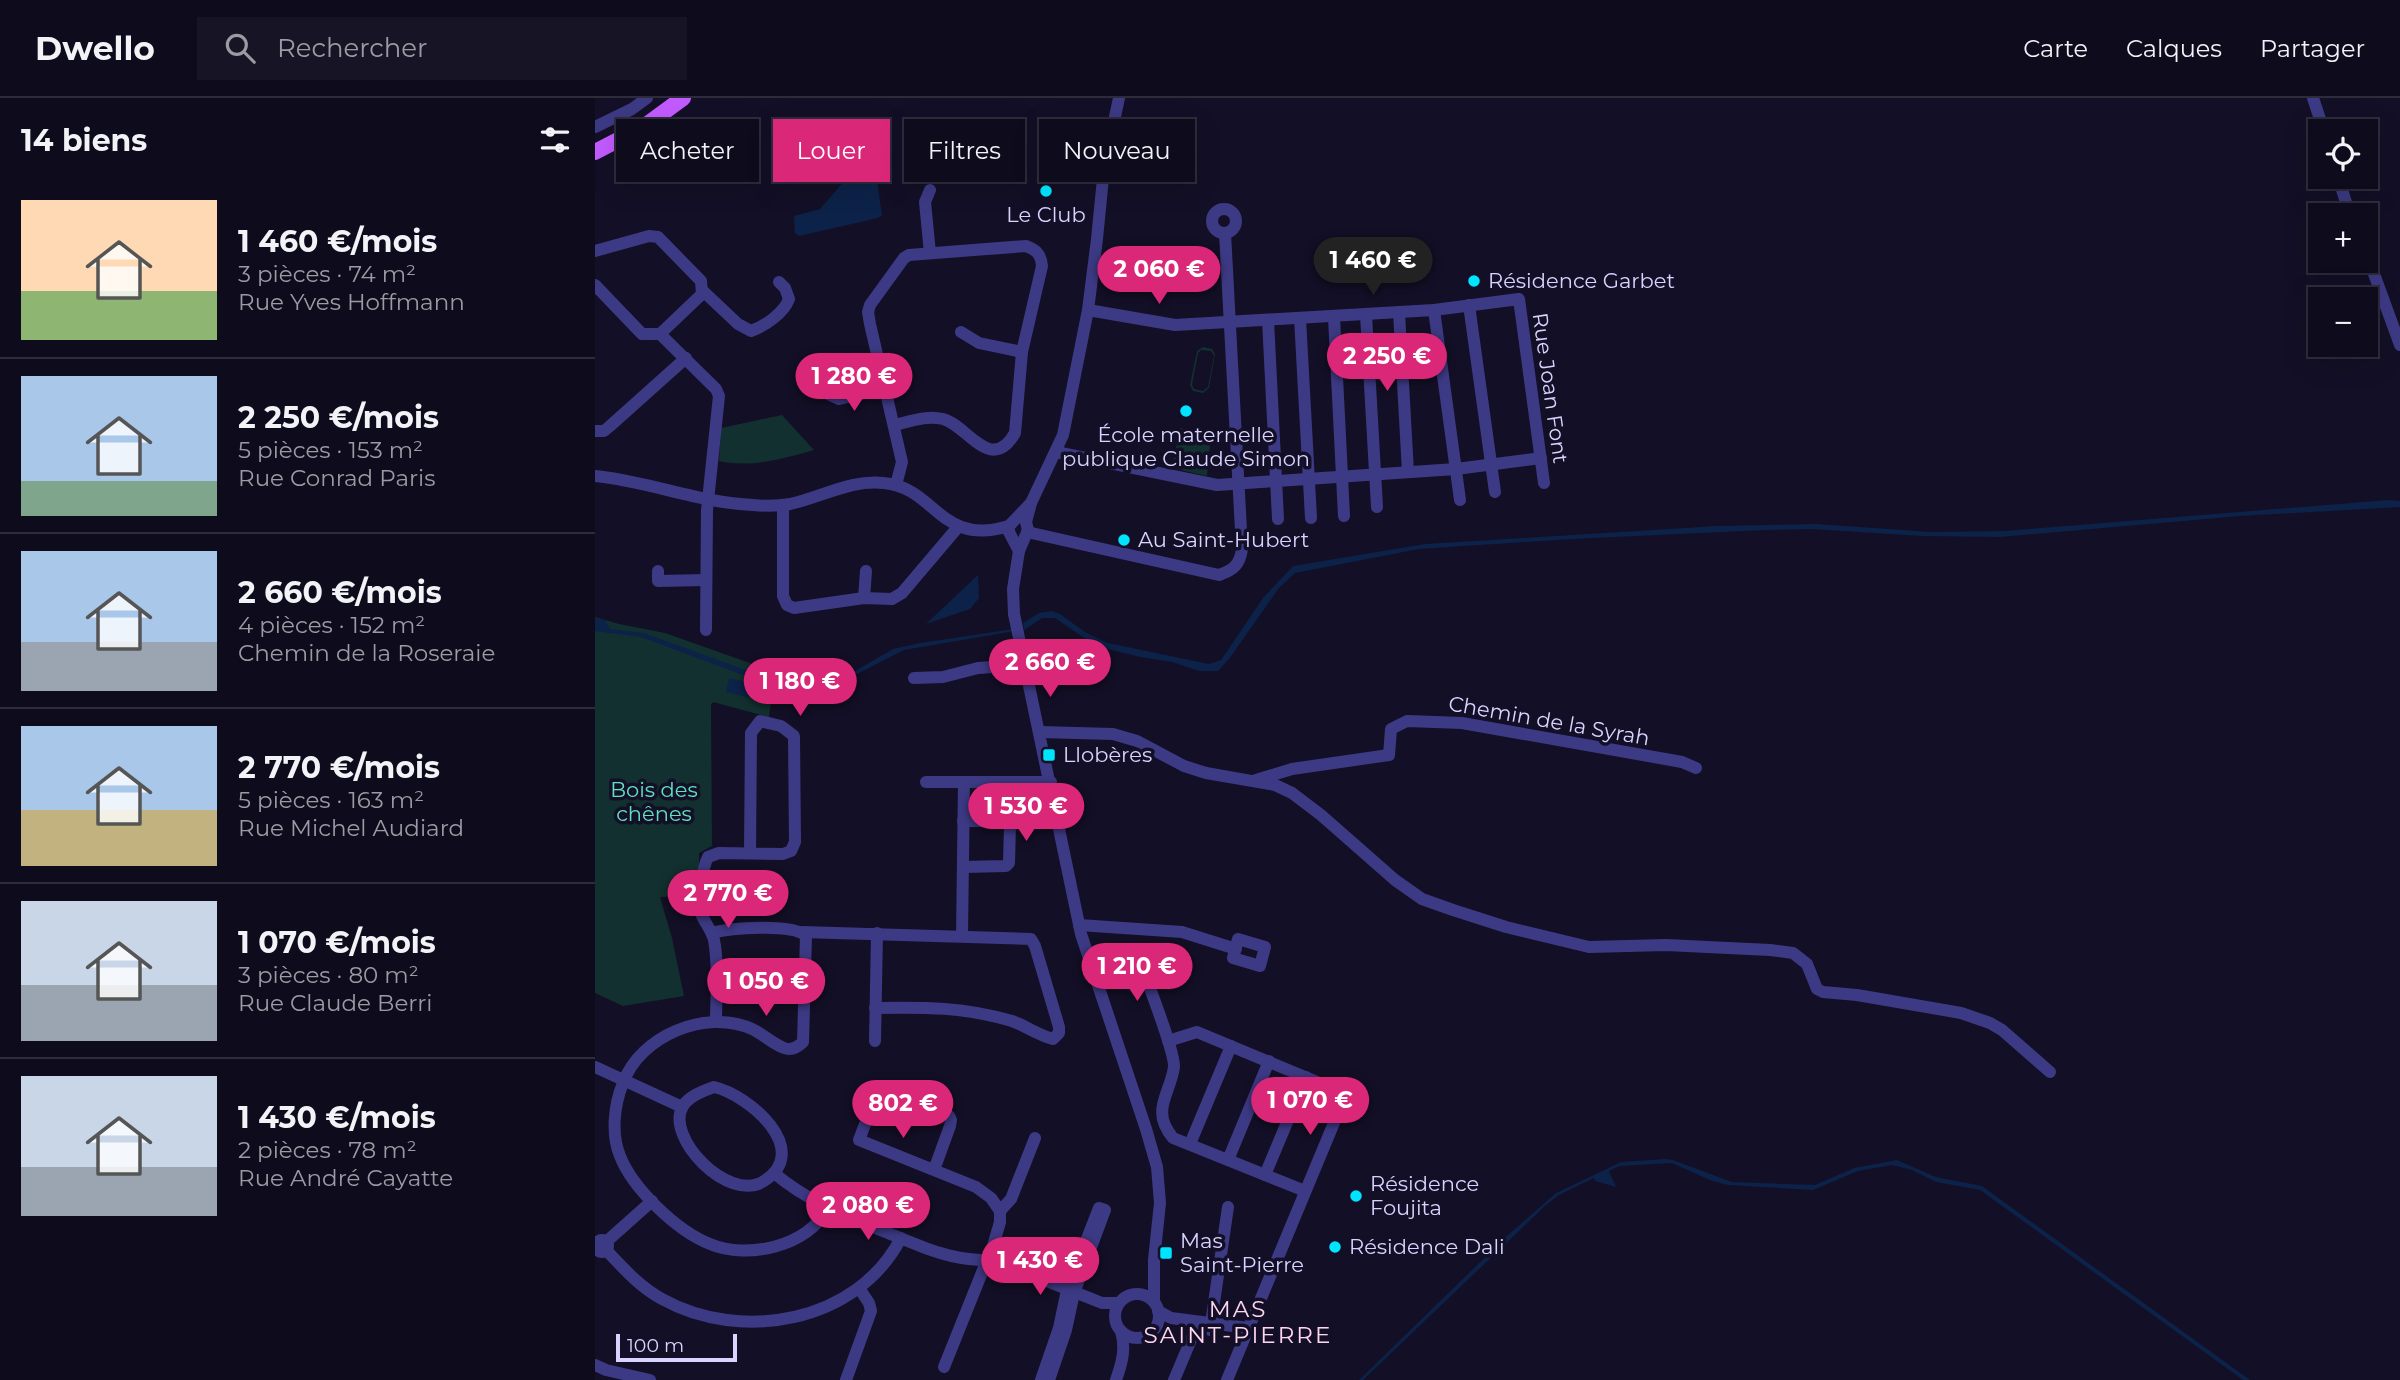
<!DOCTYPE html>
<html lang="fr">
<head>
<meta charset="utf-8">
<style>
  body { margin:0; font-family:Montserrat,sans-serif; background:#171425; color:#f1f3f6; height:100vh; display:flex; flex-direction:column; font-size:26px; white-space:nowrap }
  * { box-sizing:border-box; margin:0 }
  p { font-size:23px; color:#9b9ba3 }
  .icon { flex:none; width:38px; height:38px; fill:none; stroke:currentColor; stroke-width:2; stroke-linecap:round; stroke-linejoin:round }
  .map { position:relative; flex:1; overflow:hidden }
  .sheet { display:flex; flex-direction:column; background:#0e0b1c; width:595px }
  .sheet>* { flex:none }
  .top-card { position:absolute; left:21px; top:21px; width:665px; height:63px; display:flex; gap:14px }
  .fabs { position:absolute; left:1713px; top:21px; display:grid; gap:14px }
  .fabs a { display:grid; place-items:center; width:70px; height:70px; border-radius:0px; background:#0e0b1c; box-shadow:0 7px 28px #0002,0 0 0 2px #2e2b3b; font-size:35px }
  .scale { position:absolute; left:21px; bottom:18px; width:121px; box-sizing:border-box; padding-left:7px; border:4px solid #d9d4ff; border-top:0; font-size:19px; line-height:24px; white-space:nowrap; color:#d9d4ff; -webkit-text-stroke:5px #130f26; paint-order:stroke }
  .price { position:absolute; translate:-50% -60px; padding:0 16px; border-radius:24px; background:#db2777; color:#fff; font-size:23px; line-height:46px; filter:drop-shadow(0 2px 4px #0008) }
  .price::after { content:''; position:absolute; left:50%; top:42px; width:21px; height:16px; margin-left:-10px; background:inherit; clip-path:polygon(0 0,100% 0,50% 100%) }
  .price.selected { background:#222; color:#fff }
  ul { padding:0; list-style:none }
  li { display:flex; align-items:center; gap:21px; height:175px; padding:0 21px }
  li+li { border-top:2px solid #2e2b3b }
  li span { display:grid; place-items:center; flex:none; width:196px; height:140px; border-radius:0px; color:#555 }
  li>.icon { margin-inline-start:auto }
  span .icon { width:84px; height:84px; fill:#fffc; stroke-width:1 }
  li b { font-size:30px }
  h2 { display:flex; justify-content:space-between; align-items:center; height:84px; padding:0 21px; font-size:30px }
  .pill { padding:0 24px; border-radius:0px; background:#0e0b1c; box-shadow:0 7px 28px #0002,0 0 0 2px #2e2b3b; font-size:24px; line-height:63px }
  .pill.selected { background:#db2777; color:#fff }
  header { display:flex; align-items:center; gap:42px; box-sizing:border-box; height:98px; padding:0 35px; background:#0e0b1c; border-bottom:2px solid #2e2b3b }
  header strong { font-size:33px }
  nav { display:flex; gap:38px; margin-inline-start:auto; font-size:24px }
  .search { width:490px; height:63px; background:#171425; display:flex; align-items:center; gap:18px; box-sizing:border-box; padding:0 24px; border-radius:0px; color:#9b9ba3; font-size:26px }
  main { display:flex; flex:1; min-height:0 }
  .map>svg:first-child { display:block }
  .green { fill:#12302f; fill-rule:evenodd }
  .water { fill:#0c2248 }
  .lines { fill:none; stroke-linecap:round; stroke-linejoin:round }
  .minor { stroke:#3d3a85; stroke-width:12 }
  .major { stroke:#c25bff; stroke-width:16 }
  .poi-dot { fill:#00e5ff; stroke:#130f26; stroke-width:2.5 }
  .labels { text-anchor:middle; stroke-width:7; stroke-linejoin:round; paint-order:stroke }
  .poi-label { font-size:21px; fill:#d9d4ff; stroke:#130f26; text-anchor:start }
  .street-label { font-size:21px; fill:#d9d4ff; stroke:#130f26 }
  .park-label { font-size:21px; fill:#5fe0c0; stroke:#130f26 }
  .neighbourhood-label { font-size:23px; letter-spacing:2px; fill:#ffd6f0; stroke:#130f26 }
</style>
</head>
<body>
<header>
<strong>Dwello</strong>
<div class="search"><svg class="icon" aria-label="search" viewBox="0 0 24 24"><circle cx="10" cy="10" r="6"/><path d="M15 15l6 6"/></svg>Rechercher</div>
<nav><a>Carte</a><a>Calques</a><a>Partager</a></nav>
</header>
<main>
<section class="sheet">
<h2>14 biens<svg class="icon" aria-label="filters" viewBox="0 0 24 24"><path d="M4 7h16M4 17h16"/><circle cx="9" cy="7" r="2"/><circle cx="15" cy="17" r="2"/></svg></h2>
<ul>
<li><span style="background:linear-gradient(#ffd9b3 65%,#8fb573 0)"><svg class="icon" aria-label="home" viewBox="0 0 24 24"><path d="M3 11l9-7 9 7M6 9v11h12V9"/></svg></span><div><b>1 460 €/mois</b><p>3 pièces · 74 m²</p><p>Rue Yves Hoffmann</p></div></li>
<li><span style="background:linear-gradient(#a9c7e8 75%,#7fa58c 0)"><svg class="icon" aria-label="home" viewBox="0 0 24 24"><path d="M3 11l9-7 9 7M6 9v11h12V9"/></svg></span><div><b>2 250 €/mois</b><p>5 pièces · 153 m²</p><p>Rue Conrad Paris</p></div></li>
<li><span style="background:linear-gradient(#a9c7e8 65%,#9aa5b1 0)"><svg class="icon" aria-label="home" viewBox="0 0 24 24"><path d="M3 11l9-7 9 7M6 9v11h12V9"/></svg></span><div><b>2 660 €/mois</b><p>4 pièces · 152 m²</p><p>Chemin de la Roseraie</p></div></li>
<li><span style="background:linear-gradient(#a9c7e8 60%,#c2b280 0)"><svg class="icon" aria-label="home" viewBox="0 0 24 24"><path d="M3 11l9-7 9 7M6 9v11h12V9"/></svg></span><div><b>2 770 €/mois</b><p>5 pièces · 163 m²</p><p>Rue Michel Audiard</p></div></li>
<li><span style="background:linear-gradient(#c9d6e8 60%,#9aa5b1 0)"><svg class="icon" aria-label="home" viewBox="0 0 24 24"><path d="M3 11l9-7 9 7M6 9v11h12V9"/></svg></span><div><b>1 070 €/mois</b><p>3 pièces · 80 m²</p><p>Rue Claude Berri</p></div></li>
<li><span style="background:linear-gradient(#c9d6e8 65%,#9aa5b1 0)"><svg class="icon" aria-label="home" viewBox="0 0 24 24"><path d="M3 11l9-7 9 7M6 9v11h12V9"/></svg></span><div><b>1 430 €/mois</b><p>2 pièces · 78 m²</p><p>Rue André Cayatte</p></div></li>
</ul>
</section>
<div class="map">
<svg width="1805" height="1282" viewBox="0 0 1805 1282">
  <rect width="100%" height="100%" fill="#130f26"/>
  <g class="green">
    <path d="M 608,249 L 617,251 L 620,256 L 614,290 L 608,295 L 598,293 L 595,287 L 602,253 ZM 606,252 L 616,253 L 619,258 L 613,289 L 608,293 L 599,291 L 597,287 L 603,255 Z"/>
    <path d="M 187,317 L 219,352 C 188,361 156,370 124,363 L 126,330 Z"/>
    <path d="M 585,330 L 616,337 L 612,378 L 577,370 Z"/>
    <path d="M 0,519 L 24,526 L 70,535 L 180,574 L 174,619 L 118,604 L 116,607 L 117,748 L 104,755 L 104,772 L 100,798 L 65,799 L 77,840 L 89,898 L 28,908 L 0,895 Z"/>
  </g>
  <g class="water">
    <path d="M 278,56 L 287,117 L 283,120 L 204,138 L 200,135 L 199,118 L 225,111 L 270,59 Z"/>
    <path d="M 1793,402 L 1805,403 L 1805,409 L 1645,418 L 1406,439 L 1326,438 L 1218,431 L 1171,432 L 977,441 L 824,451 L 700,475 L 684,490 L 634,561 L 623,573 L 604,573 L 577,564 L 545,559 L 501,548 L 460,520 L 447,520 L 429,532 L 428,525 L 444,515 L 457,513 L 465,516 L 490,534 L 513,545 L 614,566 L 626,562 L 668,500 L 698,468 L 830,446 L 1122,428 L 1221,426 L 1336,434 L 1410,433 Z"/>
    <path d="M 383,477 L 384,500 L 375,511 L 331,526 Z"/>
    <path d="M 0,520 L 10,522 L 15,531 L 49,535 L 156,574 L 196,581 L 220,582 L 253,577 L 298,551 L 325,545 L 419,531 L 420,533 L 309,552 L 260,577 L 213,586 L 148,577 L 46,539 L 0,533 Z"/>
    <path d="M 134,580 L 176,590 L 173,604 L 131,594 Z"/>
    <path d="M 1070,1061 L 1078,1062 L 1137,1084 L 1220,1087 L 1259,1070 L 1302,1062 L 1341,1079 L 1387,1088 L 1655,1282 L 1648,1282 L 1385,1092 L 1341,1084 L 1317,1072 L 1297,1067 L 1263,1073 L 1218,1092 L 1133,1087 L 1117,1083 L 1077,1065 L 1024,1068 L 1014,1073 L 1021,1089 L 1000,1083 L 999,1080 L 964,1097 L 951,1107 L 768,1282 L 764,1282 L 913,1137 L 961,1095 L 1026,1064 Z"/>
  </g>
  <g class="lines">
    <g class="minor">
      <path d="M 1718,0 L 1729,33"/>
      <path d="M 0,29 L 37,11 L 52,0"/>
      <path d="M 1743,79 L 1755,117"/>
      <path d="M 335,92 L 330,104 L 335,155"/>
      <circle cx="629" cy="123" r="12"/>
      <path d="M 0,153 L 54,138 L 63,139 L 106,183 L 107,196 L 65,236"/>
      <path d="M 1771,154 L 1805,247"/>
      <path d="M 0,187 L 47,236 L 65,236 L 121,291 L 124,298 L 112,412 L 111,532"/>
      <path d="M 108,193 L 143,226 L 156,233 C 170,228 189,215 194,201 L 190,190 L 184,184"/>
      <path d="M 874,207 L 900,394"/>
      <path d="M 493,212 L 580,227 L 839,212 L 924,201 L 949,385"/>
      <path d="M 839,212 L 865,402"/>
      <path d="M 804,214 L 813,374"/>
      <path d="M 771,217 L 782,409"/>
      <path d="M 739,219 L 749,418"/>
      <path d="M 705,220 L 716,420"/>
      <path d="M 673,222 L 683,421"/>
      <path d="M 366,234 L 384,245 L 427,254"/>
      <path d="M 231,295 L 244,301 L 292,290"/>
      <path d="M 300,327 C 316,323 333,317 348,321 C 372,327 396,377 420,335 L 427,254 L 447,168 C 446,157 442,152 431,148 L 314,157 L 309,160 L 275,207 L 273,214 L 275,226 L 307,364 L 301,387"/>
      <path d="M 0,333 L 9,333 L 15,328 L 91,260"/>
      <path d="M 461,354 L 622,387 L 861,371 L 946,360"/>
      <path d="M 0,378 C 53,383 105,405 158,407 C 170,408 184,408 195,406 C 227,399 256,381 289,385 C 342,390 344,449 414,428"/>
      <path d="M 436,405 L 431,424 L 433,432 L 424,453 L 418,491 L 419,516 L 486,836 L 551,1031 L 562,1069 L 565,1105 L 559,1162 L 559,1204"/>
      <path d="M 188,407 L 188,498 L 192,507 L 199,510 L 269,500 L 297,501 L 307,495 L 363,429"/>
      <path d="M 432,434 L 624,477 C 639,472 645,466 647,451 L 630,135"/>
      <path d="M 424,453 L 414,434 L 414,428 L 436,405 L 468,337 L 493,212 L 502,141 L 509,70 L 524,0"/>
      <path d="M 63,473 L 63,483 L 111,482"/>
      <path d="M 269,500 L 271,473"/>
      <path d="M 319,580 L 348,579 L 383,570 L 430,567"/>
      <path d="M 445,634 L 518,636 L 542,643 L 589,668 L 611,675 L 680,687 L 697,695 L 726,717 L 800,782 L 827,801 L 858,812 L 911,829 L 994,849 L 1071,847 L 1175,852 L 1198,855 L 1212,866 L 1222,891 L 1228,894 L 1262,897 L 1366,915 L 1395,925 L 1407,932 L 1455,974"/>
      <path d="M 661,682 L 697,671 L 794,657 L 796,631 L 812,623 L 867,625 L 1087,664 L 1101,670"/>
      <path d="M 331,684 L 456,684"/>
      <path d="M 368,769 L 411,768 L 414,765 L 415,727 L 410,723 L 368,723"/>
      <path d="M 484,827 L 587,834 L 641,851"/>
      <path d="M 207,834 L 436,841 L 440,848 L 464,929 L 464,935 L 458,941 C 443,937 431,928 417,923 C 370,909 329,909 280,910"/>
      <path d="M 117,835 C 135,830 198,825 211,838 L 208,944 C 203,949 197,953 189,950 C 178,946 168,936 157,931 C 111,910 45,938 28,985 C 19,1007 16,1036 25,1058 C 38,1091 82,1133 115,1146 C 152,1162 215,1148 232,1110"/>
      <path d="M 367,838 L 369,684"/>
      <path d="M 643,841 L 670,849 L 665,868 L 638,860 Z"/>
      <path d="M 542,855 C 549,875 580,953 579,969 C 575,997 555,1012 578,1040 L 710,1093"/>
      <path d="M 121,924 C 121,898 124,868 119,842 C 117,833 111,826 107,818 C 103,806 107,770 113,759 L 124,755 L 188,756 L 196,753 L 200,744 L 199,638 L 186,628 L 165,623 L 156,635 L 155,755"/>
      <path d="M 280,943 L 282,835"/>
      <path d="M 573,943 L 602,934 L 751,996 L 632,1282"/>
      <path d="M 0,969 L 87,1009"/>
      <path d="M 119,989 C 154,997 218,1052 169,1083 C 133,1106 69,1038 88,1008 C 94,998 108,993 119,989 Z"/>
      <path d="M 595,1046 L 636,948"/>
      <path d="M 633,1062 L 674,963"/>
      <path d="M 339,1072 L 355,1028 L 356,1022 L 354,1018 L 324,1007 L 272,1021 L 264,1042 L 381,1089 L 396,1100 L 405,1113"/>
      <path d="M 179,1075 C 212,1103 249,1117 288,1133 C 321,1146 350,1161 386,1162"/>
      <path d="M 670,1077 L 711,979"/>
      <circle cx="7" cy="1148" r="6"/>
      <path d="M 11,1144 L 57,1103"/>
      <path d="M 11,1152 C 29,1171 45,1189 67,1201 C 146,1245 262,1225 306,1140"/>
      <path d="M 396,1155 L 405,1124 L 405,1113 L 416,1101 L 440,1040"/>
      <path d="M 399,1162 L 507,1205 L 524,1205"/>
      <circle cx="542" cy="1218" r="22"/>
      <path d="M 563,1213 L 576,1220 L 653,1230"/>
      <path d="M 615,1232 L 633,1109"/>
      <path d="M 0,1267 L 11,1272 L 55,1282"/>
      <path d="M 349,1269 L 390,1167"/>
      <path d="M 251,1282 L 276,1213 L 274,1205 L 264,1190"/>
      <path d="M 446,1282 L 464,1230 L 472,1192 L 504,1110 L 510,1112 L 479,1195 L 471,1232 L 454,1282"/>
      <path d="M 521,1282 C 527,1265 531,1251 526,1233"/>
      <path d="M 579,1282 L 601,1230"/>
    </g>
    <path class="major" d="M 0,54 L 50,28 L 88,0"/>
  </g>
  <g class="poi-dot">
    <circle cx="451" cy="93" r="7"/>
    <circle cx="879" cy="183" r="7"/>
    <circle cx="591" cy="313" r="7"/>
    <circle cx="529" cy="442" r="7"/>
    <rect x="447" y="650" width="14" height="14" rx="3.5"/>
    <circle cx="761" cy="1098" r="7"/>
    <circle cx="740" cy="1149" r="7"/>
    <rect x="564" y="1148" width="14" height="14" rx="3.5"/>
  </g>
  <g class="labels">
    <g class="poi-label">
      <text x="451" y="124" text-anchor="middle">Le Club</text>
      <text x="893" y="190">Résidence Garbet</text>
      <text x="591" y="344" text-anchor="middle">École maternelle<tspan x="591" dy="24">publique Claude Simon</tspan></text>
      <text x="543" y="449">Au Saint-Hubert</text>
      <text x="468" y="664">Llobères</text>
      <text x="775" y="1093">Résidence<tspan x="775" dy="24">Foujita</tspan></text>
      <text x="585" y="1150">Mas<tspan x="585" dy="24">Saint-Pierre</tspan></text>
      <text x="754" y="1156">Résidence Dali</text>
    </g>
    <g class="street-label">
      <text transform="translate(955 290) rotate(82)" y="7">Rue Joan Font</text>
      <text transform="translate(954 623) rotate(10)" y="7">Chemin de la Syrah</text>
    </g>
    <g class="park-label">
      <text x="59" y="699">Bois des<tspan x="59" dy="24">chênes</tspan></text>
    </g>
    <g class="neighbourhood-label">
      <text x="643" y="1219">MAS<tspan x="643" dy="26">SAINT-PIERRE</tspan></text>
    </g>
  </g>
</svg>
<div class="fabs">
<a><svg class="icon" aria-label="locate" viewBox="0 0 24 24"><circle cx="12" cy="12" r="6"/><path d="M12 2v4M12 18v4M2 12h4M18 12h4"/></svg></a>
<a>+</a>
<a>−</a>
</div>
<div class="scale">100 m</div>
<b class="price selected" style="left:778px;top:199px">1 460 €</b>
<b class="price" style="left:564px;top:208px">2 060 €</b>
<b class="price" style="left:792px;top:295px">2 250 €</b>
<b class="price" style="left:259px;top:315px">1 280 €</b>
<b class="price" style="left:455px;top:601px">2 660 €</b>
<b class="price" style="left:205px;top:620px">1 180 €</b>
<b class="price" style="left:431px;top:745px">1 530 €</b>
<b class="price" style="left:133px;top:832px">2 770 €</b>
<b class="price" style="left:542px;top:905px">1 210 €</b>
<b class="price" style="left:171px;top:920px">1 050 €</b>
<b class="price" style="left:715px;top:1039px">1 070 €</b>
<b class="price" style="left:308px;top:1042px">802 €</b>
<b class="price" style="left:273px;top:1144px">2 080 €</b>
<b class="price" style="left:445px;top:1199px">1 430 €</b>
<div class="top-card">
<a class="pill">Acheter</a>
<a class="pill selected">Louer</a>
<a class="pill">Filtres</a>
<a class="pill">Nouveau</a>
</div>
</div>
</main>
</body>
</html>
